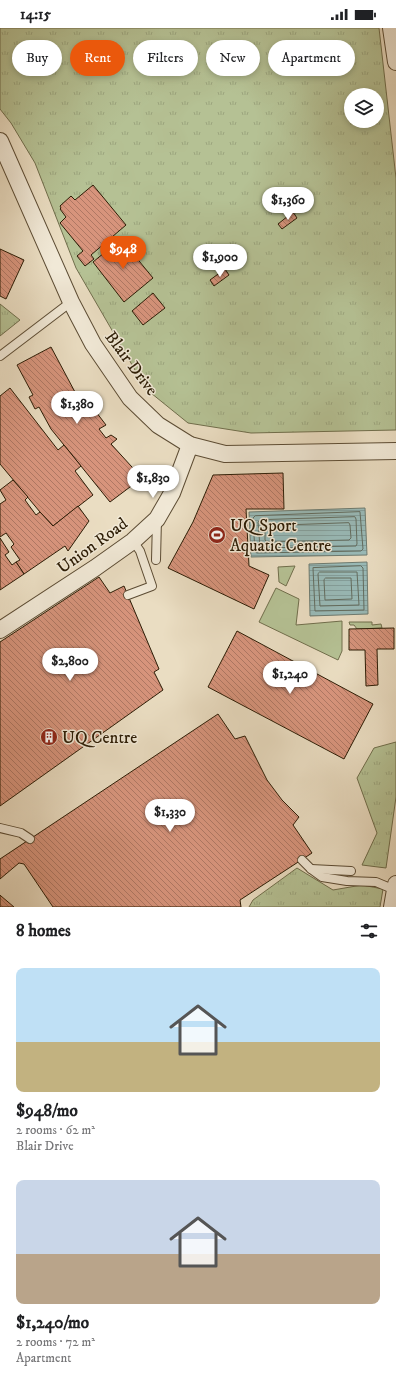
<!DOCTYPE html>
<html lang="en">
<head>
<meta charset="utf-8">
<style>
  body { margin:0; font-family:"IM FELL DW Pica",serif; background:#f6f6f6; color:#202124; height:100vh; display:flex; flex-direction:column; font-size:15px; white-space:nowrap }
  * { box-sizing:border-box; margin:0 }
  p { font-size:13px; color:#757577 }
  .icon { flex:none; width:22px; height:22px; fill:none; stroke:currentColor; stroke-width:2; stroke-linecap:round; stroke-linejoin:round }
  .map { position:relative; height:879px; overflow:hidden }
  .sheet { display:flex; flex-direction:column; background:#fff; flex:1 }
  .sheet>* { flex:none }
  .hud { position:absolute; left:12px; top:12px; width:372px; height:36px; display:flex; gap:8px }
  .tools { position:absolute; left:344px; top:60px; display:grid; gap:8px }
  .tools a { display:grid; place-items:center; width:40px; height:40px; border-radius:50%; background:#fff; box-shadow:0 2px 6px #0003; font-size:20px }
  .price { position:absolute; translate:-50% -34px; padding:0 9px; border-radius:14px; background:#fff; color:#222; font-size:13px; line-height:26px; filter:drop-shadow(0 1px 2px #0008) }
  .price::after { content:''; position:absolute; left:50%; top:24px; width:12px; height:9px; margin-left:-6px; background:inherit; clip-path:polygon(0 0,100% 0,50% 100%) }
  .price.on { background:#ea580c; color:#fff }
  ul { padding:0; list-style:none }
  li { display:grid; align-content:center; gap:8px; height:212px; padding:0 16px }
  li span { display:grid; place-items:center; height:124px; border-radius:8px; color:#555 }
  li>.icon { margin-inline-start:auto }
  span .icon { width:72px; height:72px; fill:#fffc; stroke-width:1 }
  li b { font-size:17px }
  h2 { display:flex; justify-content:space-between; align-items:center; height:48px; padding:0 16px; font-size:17px }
  .tag { padding:0 14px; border-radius:18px; background:#fff; box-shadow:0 2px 6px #0003; font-size:14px; line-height:36px }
  .tag.on { background:#ea580c; color:#fff }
  .status { display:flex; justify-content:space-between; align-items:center; height:28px; padding:0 20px; background:#fff; direction:ltr }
  .status svg { height:11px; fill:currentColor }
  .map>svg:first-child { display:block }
  .green { fill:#b5c194; stroke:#706e4c }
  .park { fill:url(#park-tufts); stroke:#706e4c; fill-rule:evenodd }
  .water { fill:url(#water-rules); stroke:#6d7b71 }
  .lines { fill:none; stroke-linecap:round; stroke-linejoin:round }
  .shore { stroke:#626c5f; stroke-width:1 }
  .building { fill:url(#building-back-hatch); stroke:#2c1c05 }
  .service-casing { stroke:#5c4c34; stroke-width:10 }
  .minor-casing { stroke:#5c4c34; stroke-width:18 }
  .service { stroke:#f1e9d7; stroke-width:8 }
  .minor { stroke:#f1e9d7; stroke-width:16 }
  .labels { text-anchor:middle; stroke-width:3; stroke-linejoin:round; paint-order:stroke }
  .street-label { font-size:17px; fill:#2c1c05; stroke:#f1e9d7 }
  .poi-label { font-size:17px; fill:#2c1c05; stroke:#f1e9d7; text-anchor:start }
</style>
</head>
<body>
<div class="status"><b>14:15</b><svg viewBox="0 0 49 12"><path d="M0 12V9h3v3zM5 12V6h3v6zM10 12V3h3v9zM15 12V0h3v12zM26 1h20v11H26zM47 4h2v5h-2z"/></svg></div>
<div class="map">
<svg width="396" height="879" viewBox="0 0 396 879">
  <defs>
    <pattern id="park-tufts" width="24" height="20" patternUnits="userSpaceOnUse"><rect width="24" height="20" fill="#b5c194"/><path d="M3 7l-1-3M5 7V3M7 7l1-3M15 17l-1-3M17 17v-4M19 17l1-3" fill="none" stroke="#9ca57e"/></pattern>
    <pattern id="water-rules" width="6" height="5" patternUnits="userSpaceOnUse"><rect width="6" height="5" fill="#99bbb9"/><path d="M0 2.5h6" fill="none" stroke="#84a09e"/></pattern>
    <pattern id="building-back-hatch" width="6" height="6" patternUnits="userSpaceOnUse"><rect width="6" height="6" fill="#d7947c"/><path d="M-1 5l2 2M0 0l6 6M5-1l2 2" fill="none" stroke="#af7864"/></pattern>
  </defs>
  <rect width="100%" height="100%" fill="#eaddc2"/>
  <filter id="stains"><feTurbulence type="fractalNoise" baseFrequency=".005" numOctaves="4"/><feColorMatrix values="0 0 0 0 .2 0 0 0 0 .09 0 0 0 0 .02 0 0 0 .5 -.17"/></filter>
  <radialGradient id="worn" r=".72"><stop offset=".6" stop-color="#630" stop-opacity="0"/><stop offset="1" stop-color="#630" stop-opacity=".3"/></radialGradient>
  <g class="green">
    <path d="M 295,538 L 286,558 L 279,554 L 278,539 Z"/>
    <path d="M 276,560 L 299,571 L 296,597 L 342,593 L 342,623 L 338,632 L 259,594 Z"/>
    <path d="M 349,594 L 372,594 L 372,597 L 381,596 L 382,600 L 357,601 L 354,597 L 350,597 Z"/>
  </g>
  <g class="park">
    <path d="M 0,0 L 379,0 L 396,150 L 396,402 L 251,405 L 188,395 L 146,361 L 76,240 L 35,135 L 11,95 L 0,81 ZM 351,67 L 377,67 L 377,93 L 351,93 Z"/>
    <path d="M 0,276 L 20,292 L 0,308 Z"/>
    <path d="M 396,714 L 396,769 L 386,840 L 362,837 L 377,805 L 357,750 L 374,720 Z"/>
    <path d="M 297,840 L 333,862 L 362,857 L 383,861 L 380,879 L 249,879 L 253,872 Z"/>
  </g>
  <g class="water">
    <path d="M 365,480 L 367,527 L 251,529 L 249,484 Z"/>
    <path d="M 367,534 L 368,586 L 310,588 L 309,536 Z"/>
  </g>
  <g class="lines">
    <g class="shore">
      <path d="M 360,484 L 363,521 L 361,523 L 257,525 L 255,524 L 253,490 L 255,488 Z"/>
      <path d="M 355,489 L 356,491 L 357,516 L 356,518 L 262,520 L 260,519 L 258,494 L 260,492 Z"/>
      <path d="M 349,495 L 350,497 L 351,510 L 349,512 L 267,514 L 265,512 L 265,500 L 266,498 Z"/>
      <path d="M 361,538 L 363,540 L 364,582 L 315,583 L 313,540 Z"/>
      <path d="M 320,544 L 357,544 L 359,577 L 320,578 L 318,546 Z"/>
      <path d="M 326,550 L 351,550 L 352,571 L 325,572 L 324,552 Z"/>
    </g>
  </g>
  <g class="building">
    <path d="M 93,157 L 126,197 L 91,227 L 94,231 L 85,238 L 77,228 L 83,223 L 60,195 L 66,189 L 60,181 L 61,180 L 60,178 L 71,168 L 75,172 Z"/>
    <path d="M 293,184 L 297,190 L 282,201 L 278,196 Z"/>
    <path d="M 121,211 L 153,250 L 124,274 L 93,234 Z"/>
    <path d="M 0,221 L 24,232 L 6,271 L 0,268 Z"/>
    <path d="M 225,241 L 229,247 L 214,258 L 210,252 Z"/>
    <path d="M 153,265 L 165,280 L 143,297 L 132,283 Z"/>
    <path d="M 51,319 L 84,381 L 90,376 L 106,397 L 99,401 L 106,410 L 111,407 L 117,411 L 111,416 L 142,450 L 110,474 L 51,401 L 39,379 L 35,381 L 29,369 L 33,367 L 17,337 Z"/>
    <path d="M 10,360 L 58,422 L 64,417 L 81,438 L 75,443 L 93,467 L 53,498 L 40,484 L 0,436 L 0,368 Z"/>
    <path d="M 283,445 L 284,481 L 246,481 L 249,538 L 269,547 L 254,581 L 168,540 L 193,494 L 213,447 Z"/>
    <path d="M 13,452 L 28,469 L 25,472 L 36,487 L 40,484 L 53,498 L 78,478 L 89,493 L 68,523 L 65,518 L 24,546 L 16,534 L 20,532 L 11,519 L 14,516 L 6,505 L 0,509 L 0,476 L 6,472 L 0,462 Z"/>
    <path d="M 0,510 L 9,524 L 5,527 L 12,537 L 16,534 L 24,546 L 0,562 Z"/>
    <path d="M 99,549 L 110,565 L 124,558 L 159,641 L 154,644 L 163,662 L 0,778 L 0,614 Z"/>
    <path d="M 394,600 L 394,621 L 377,621 L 378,657 L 366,658 L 365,622 L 349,622 L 349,601 Z"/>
    <path d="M 237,603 L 373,676 L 344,731 L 208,659 Z"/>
    <path d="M 218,686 L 235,711 L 245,708 L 267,752 L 282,772 L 299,789 L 293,797 L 312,825 L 240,872 L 241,879 L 53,879 L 24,836 L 19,835 L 0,851 L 0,831 Z"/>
    <path d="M 0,867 L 1,868 L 14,879 L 0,879 Z"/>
  </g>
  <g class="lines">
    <g class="service-casing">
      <g id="service">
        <path d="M 0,328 L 71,274"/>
        <path d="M 156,532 L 157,491"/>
        <path d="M 128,567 L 152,558 L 140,523 L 133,513"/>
        <path d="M 0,800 L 21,805 L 30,811"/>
        <path d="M 302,832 L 311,841 L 322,849 L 347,853 L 376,854 L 395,862"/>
        <path d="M 311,841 L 351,843"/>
      </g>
    </g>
    <g class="minor-casing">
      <g id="minor">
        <path d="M 391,0 L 396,34"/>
        <path d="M 0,113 L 71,274 L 93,316 L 130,370 L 158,397 L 190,417 L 225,426 L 396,423"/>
        <path d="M 0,602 L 95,540 L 133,513 L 157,491 L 172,465 L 190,417"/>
        <path d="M 392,879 L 396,856"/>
      </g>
    </g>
    <use href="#service" class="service"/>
    <use href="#minor" class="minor"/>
  </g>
  <defs>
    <g id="stadium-disc" transform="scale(0.9)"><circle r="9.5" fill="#8f2418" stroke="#f1e9d7"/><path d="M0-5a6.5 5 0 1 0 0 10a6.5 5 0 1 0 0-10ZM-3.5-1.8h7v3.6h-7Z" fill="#fff"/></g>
    <g id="building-disc" transform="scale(0.9)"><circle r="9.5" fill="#8f2418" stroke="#f1e9d7"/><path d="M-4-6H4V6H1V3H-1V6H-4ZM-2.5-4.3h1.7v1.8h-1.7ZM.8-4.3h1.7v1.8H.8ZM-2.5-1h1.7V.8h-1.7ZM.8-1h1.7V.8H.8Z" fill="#fff"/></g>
  </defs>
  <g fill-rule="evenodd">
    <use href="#stadium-disc" x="217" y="507"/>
    <use href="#building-disc" x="49" y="709"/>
  </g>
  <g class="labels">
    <g class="street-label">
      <text transform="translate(132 335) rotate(53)" y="6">Blair Drive</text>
      <text transform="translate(92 517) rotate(-36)" y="6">Union Road</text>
    </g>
    <g class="poi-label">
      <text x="230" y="503">UQ Sport<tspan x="230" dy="20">Aquatic Centre</tspan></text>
      <text x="62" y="715">UQ Centre</text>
    </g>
  </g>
  <rect width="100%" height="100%" filter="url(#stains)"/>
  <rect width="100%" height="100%" fill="url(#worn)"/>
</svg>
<div class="tools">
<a><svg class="icon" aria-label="layers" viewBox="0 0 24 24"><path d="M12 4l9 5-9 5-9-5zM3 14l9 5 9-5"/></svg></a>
</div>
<b class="price" style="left:288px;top:193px">$1,360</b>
<b class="price on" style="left:123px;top:242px">$948</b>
<b class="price" style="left:220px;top:250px">$1,900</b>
<b class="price" style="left:77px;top:397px">$1,380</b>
<b class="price" style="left:153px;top:471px">$1,830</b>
<b class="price" style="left:70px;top:654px">$2,800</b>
<b class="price" style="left:290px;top:667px">$1,240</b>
<b class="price" style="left:170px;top:805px">$1,330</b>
<div class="hud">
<a class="tag">Buy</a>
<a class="tag on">Rent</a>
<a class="tag">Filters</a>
<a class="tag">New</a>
<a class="tag">Apartment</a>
</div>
</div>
<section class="sheet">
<h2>8 homes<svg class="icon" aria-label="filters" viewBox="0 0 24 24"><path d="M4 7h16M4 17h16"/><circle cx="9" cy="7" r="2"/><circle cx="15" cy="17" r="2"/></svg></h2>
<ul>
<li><span style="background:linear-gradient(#bfe0f5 60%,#c2b280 0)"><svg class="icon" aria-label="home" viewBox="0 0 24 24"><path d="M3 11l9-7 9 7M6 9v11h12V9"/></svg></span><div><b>$948/mo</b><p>2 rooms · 62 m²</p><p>Blair Drive</p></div></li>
<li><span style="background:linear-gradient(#c9d6e8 60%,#b9a48a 0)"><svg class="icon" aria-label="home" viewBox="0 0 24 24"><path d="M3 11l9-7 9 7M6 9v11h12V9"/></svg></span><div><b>$1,240/mo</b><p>2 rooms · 72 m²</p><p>Apartment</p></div></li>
</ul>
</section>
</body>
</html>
